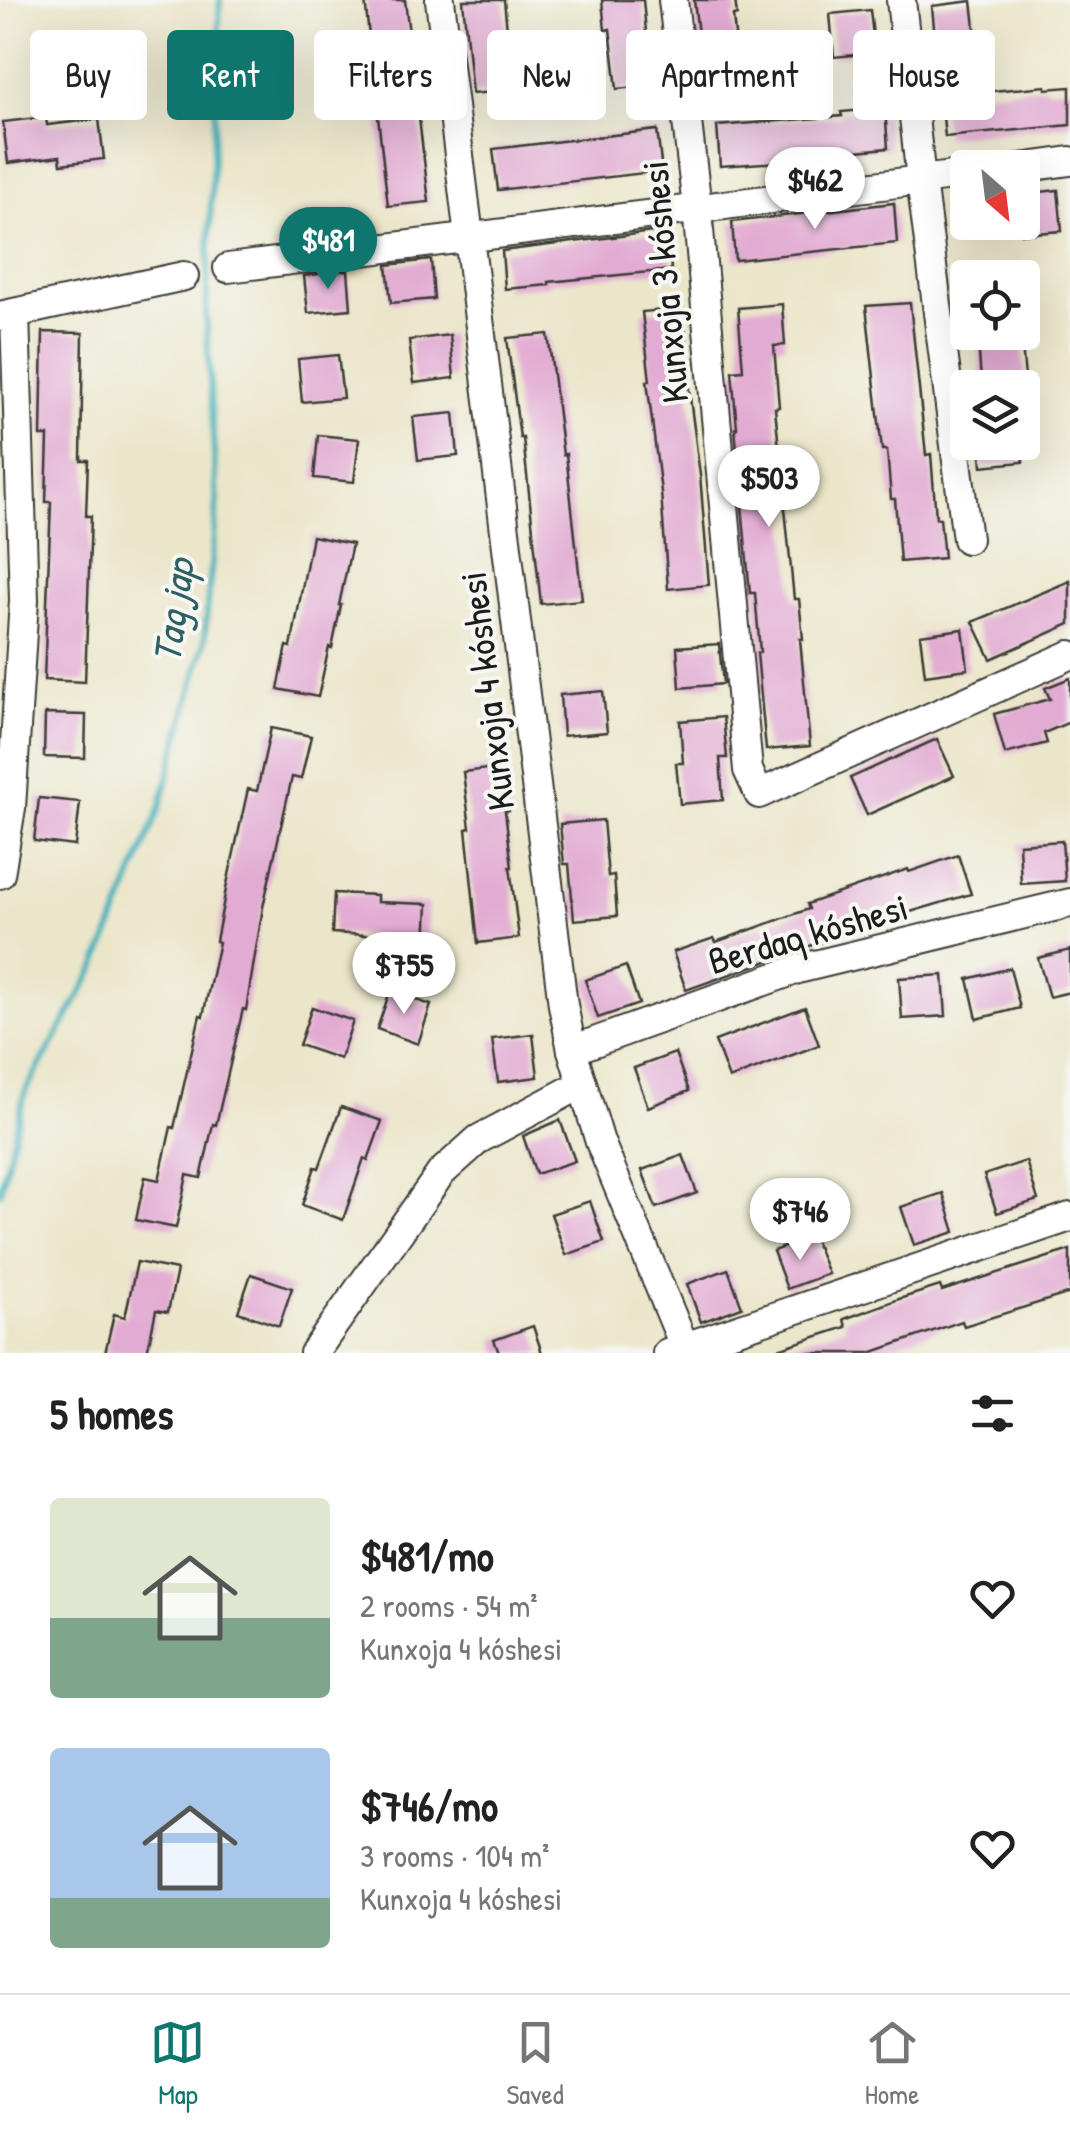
<!DOCTYPE html>
<html lang="en">
<head>
<meta charset="utf-8">
<style>
  body { margin:0; font-family:"Patrick Hand",sans-serif; background:#f2f2f2; color:#222; height:100vh; display:flex; flex-direction:column; font-size:38px; white-space:nowrap }
  * { box-sizing:border-box; margin:0 }
  p { font-size:32px; color:#767676 }
  .icon { flex:none; width:55px; height:55px; fill:none; stroke:currentColor; stroke-width:2; stroke-linecap:round; stroke-linejoin:round }
  .map { position:relative; height:1353px; overflow:hidden }
  .sheet { display:flex; flex-direction:column; background:#fff; flex:1 }
  .sheet>* { flex:none }
  .guide { position:absolute; left:30px; top:30px; width:1010px; height:90px; display:flex; gap:20px }
  .needle { width:65px; rotate:152deg }
  .controls { position:absolute; left:950px; top:150px; display:grid; gap:20px }
  .controls a { display:grid; place-items:center; width:90px; height:90px; border-radius:10px; background:#fff; box-shadow:0 10px 40px #0002; font-size:50px }
  .price { position:absolute; translate:-50% -85px; padding:0 22px; border-radius:35px; background:#fff; color:#222; font-size:32px; line-height:65px; filter:drop-shadow(0 2px 5px #0008) }
  .price::after { content:''; position:absolute; left:50%; top:60px; width:30px; height:22px; margin-left:-15px; background:inherit; clip-path:polygon(0 0,100% 0,50% 100%) }
  .price.current { background:#0f766e; color:#fff }
  ul { padding:0; list-style:none }
  li { display:flex; align-items:center; gap:30px; height:250px; padding:0 50px }
  li span { display:grid; place-items:center; flex:none; width:280px; height:200px; border-radius:10px; color:#555 }
  li>.icon { margin-inline-start:auto }
  span .icon { width:120px; height:120px; fill:#fffc; stroke-width:1 }
  li b { font-size:42px }
  h2 { display:flex; justify-content:space-between; align-items:center; height:120px; padding:0 50px; font-size:42px }
  .pill { padding:0 35px; border-radius:10px; background:#fff; box-shadow:0 10px 40px #0002; font-size:35px; line-height:90px }
  .pill.current { background:#0f766e; color:#fff }
  .tab-bar { display:flex; justify-content:space-around; align-items:center; height:140px; border-top:2px solid #e0e0e0; background:#fff; font-size:28px; color:#767676 }
  .tab-bar a { display:grid; justify-items:center; gap:5px }
  .tab-bar .current { color:#0f766e }
  .map>svg:first-child { display:block }
  .lines { fill:none; stroke-linecap:round; stroke-linejoin:round }
  .stream { stroke:#41b1ba; stroke-width:6 }
  .building { fill:#e2abd3 }
  .minor-casing { stroke:#3b3a36; stroke-width:32 }
  .minor { stroke:#fff; stroke-width:28 }
  .labels { text-anchor:middle; stroke-width:8; stroke-linejoin:round; paint-order:stroke }
  .street-label { font-size:38px; fill:#1c1c1c; stroke:#f6f6f2 }
  .water-label { font-size:40px; font-style:italic; fill:#2d5f63; stroke:#f6f6f2 }
</style>
</head>
<body>
<div class="map">
<svg width="1070" height="1353" viewBox="0 0 1070 1353">
  <rect width="100%" height="100%" fill="#f6f6f2"/>
  <filter id="ink" filterUnits="userSpaceOnUse"><feTurbulence type="fractalNoise" baseFrequency=".01" numOctaves="2"/><feDisplacementMap in="SourceGraphic" scale="20" xChannelSelector="R" yChannelSelector="G"/><feConvolveMatrix kernelMatrix="1 2 1 2 8 2 1 2 1" color-interpolation-filters="sRGB"/></filter>
  <filter id="wash" filterUnits="userSpaceOnUse"><feTurbulence type="fractalNoise" baseFrequency=".0048" numOctaves="4" result="noise"/><feDisplacementMap in="SourceGraphic" scale="40" xChannelSelector="R" yChannelSelector="G"/><feGaussianBlur stdDeviation="2.25" result="paint"/><feColorMatrix in="noise" values="0 0 0 0 0 0 0 0 0 0 0 0 0 0 0 0 0 1.4 0 .05"/><feComposite in="paint" operator="in"/></filter>
  <g filter="url(#wash)">
    <rect width="100%" height="100%" fill="#ebe6ca"/>
    <g class="lines">
      <path class="stream" d="M 0,1192 L 25,1092 L 97,965 L 160,808 L 204,644 L 217,505 L 206,314 L 220,0"/>
    </g>
    <g id="blocks">
      <g class="building">
        <path d="M 365,0 L 405,0 L 429,202 L 388,206 Z"/>
        <path d="M 463,0 L 504,0 L 513,90 L 472,94 Z"/>
        <path d="M 602,0 L 643,0 L 647,42 L 652,42 L 657,85 L 617,89 L 610,29 L 605,30 Z"/>
        <path d="M 694,0 L 735,0 L 737,15 L 733,16 L 739,73 L 700,77 L 695,34 L 698,34 Z"/>
        <path d="M 972,1 L 977,45 L 936,49 L 932,6 Z"/>
        <path d="M 870,10 L 875,53 L 834,57 L 830,14 Z"/>
        <path d="M 1046,86 L 1046,89 L 1070,87 L 1070,125 L 945,137 L 941,96 Z"/>
        <path d="M 885,108 L 888,148 L 824,154 L 824,159 L 720,166 L 717,126 L 842,116 L 841,112 Z"/>
        <path d="M 46,117 L 47,125 L 99,119 L 104,159 L 61,164 L 60,156 L 8,163 L 3,122 Z"/>
        <path d="M 657,130 L 662,171 L 498,190 L 493,149 Z"/>
        <path d="M 1058,190 L 1062,231 L 1022,234 L 1022,194 Z"/>
        <path d="M 968,193 L 968,233 L 954,234 L 950,194 Z"/>
        <path d="M 894,203 L 897,243 L 735,260 L 732,222 Z"/>
        <path d="M 668,230 L 671,270 L 549,282 L 549,285 L 505,289 L 502,251 Z"/>
        <path d="M 431,260 L 434,299 L 391,303 L 387,265 Z"/>
        <path d="M 348,270 L 351,309 L 308,313 L 304,276 Z"/>
        <path d="M 910,303 L 926,455 L 931,454 L 936,518 L 940,518 L 944,558 L 900,562 L 895,499 L 891,499 L 887,450 L 882,450 L 866,306 Z"/>
        <path d="M 782,304 L 785,345 L 774,346 L 779,407 L 775,408 L 794,599 L 799,599 L 803,639 L 800,639 L 810,746 L 766,750 L 757,653 L 760,652 L 755,593 L 750,593 L 735,428 L 737,428 L 732,371 L 743,370 L 738,308 Z"/>
        <path d="M 683,308 L 687,350 L 684,351 L 700,475 L 709,585 L 668,589 L 661,492 L 647,381 L 650,381 L 642,312 Z"/>
        <path d="M 43,332 L 83,333 L 81,460 L 88,460 L 86,516 L 91,516 L 85,682 L 44,680 L 51,502 L 46,502 L 48,436 L 41,436 Z"/>
        <path d="M 548,334 L 563,455 L 566,454 L 582,600 L 541,604 L 523,438 L 520,438 L 507,338 Z"/>
        <path d="M 450,335 L 454,378 L 414,383 L 409,340 Z"/>
        <path d="M 1021,336 L 1025,377 L 981,381 L 978,340 Z"/>
        <path d="M 338,355 L 343,398 L 302,402 L 298,359 Z"/>
        <path d="M 454,413 L 458,456 L 418,460 L 413,417 Z"/>
        <path d="M 318,435 L 359,439 L 354,482 L 314,478 Z"/>
        <path d="M 980,442 L 1021,442 L 1023,462 L 982,466 Z"/>
        <path d="M 312,536 L 352,544 L 339,605 L 341,605 L 332,648 L 329,647 L 318,697 L 278,689 L 287,646 L 291,647 Z"/>
        <path d="M 1070,581 L 1070,624 L 991,659 L 973,622 Z"/>
        <path d="M 963,629 L 968,669 L 925,675 L 920,635 Z"/>
        <path d="M 719,644 L 723,684 L 680,688 L 677,647 Z"/>
        <path d="M 1070,678 L 1070,722 L 1044,733 L 1047,743 L 1005,754 L 994,714 L 1050,699 L 1045,688 Z"/>
        <path d="M 603,691 L 607,732 L 563,736 L 560,695 Z"/>
        <path d="M 45,714 L 86,715 L 85,758 L 44,757 Z"/>
        <path d="M 723,717 L 727,758 L 720,758 L 723,800 L 680,804 L 676,763 L 683,763 L 680,721 Z"/>
        <path d="M 271,728 L 311,736 L 301,779 L 292,777 L 263,907 L 246,1010 L 243,1009 L 216,1125 L 213,1124 L 201,1178 L 187,1175 L 176,1228 L 136,1220 L 145,1177 L 159,1180 L 171,1127 L 174,1128 L 200,1015 L 203,1016 L 219,942 L 216,941 L 227,884 L 248,789 L 257,791 Z"/>
        <path d="M 937,739 L 954,776 L 867,815 L 850,778 Z"/>
        <path d="M 503,767 L 509,810 L 505,811 L 512,867 L 510,867 L 519,938 L 478,943 L 466,829 L 470,828 L 463,772 Z"/>
        <path d="M 39,798 L 80,802 L 75,846 L 34,841 Z"/>
        <path d="M 603,820 L 608,876 L 614,875 L 617,916 L 574,920 L 569,864 L 564,864 L 560,824 Z"/>
        <path d="M 1062,841 L 1065,881 L 1021,884 L 1019,844 Z"/>
        <path d="M 958,855 L 971,894 L 880,921 L 686,990 L 673,952 L 714,938 L 716,942 L 809,909 L 807,904 L 908,869 L 909,872 Z"/>
        <path d="M 334,893 L 377,895 L 377,902 L 428,904 L 426,945 L 382,943 L 383,936 L 332,933 Z"/>
        <path d="M 1070,950 L 1070,992 L 1049,997 L 1038,958 Z"/>
        <path d="M 626,966 L 639,1004 L 598,1018 L 585,980 Z"/>
        <path d="M 1010,968 L 1020,1008 L 977,1019 L 968,979 Z"/>
        <path d="M 943,975 L 946,1016 L 902,1019 L 899,978 Z"/>
        <path d="M 390,991 L 431,1005 L 418,1044 L 377,1029 Z"/>
        <path d="M 312,1007 L 353,1021 L 340,1059 L 299,1045 Z"/>
        <path d="M 805,1007 L 819,1045 L 729,1079 L 715,1041 Z"/>
        <path d="M 533,1034 L 538,1077 L 498,1082 L 492,1039 Z"/>
        <path d="M 675,1053 L 689,1091 L 648,1107 L 634,1068 Z"/>
        <path d="M 341,1107 L 382,1121 L 368,1160 L 364,1158 L 343,1220 L 302,1205 L 315,1167 L 319,1168 Z"/>
        <path d="M 560,1120 L 575,1161 L 536,1174 L 523,1136 Z"/>
        <path d="M 683,1155 L 697,1193 L 656,1208 L 642,1170 Z"/>
        <path d="M 1026,1161 L 1038,1200 L 997,1213 L 984,1175 Z"/>
        <path d="M 943,1193 L 955,1232 L 914,1245 L 901,1207 Z"/>
        <path d="M 590,1201 L 604,1242 L 566,1255 L 551,1214 Z"/>
        <path d="M 813,1236 L 828,1274 L 787,1289 L 773,1251 Z"/>
        <path d="M 1070,1250 L 1070,1293 L 964,1326 L 962,1321 L 870,1353 L 776,1353 L 775,1350 L 846,1327 L 844,1319 L 899,1299 L 940,1286 L 942,1291 Z"/>
        <path d="M 137,1262 L 177,1270 L 168,1312 L 156,1310 L 147,1353 L 105,1353 L 114,1314 L 125,1317 Z"/>
        <path d="M 728,1269 L 742,1307 L 701,1322 L 687,1284 Z"/>
        <path d="M 251,1274 L 292,1288 L 279,1326 L 238,1312 Z"/>
        <path d="M 533,1326 L 542,1353 L 499,1353 L 494,1340 Z"/>
      </g>
    </g>
  </g>
  <g filter="url(#ink)">
    <use href="#blocks" fill-opacity="0" stroke="#3b3a36" stroke-width="2.5"/>
    <g class="lines">
      <g class="minor-casing">
        <g id="minor">
          <path d="M 440,0 L 563,1005 L 572,1050 L 600,1142 L 687,1353"/>
          <path d="M 673,0 L 697,208 L 748,770 L 759,794 L 1070,655"/>
          <path d="M 901,0 L 921,180 L 967,539"/>
          <path d="M 1020,168 L 1070,161"/>
          <path d="M 228,268 L 968,174"/>
          <path d="M 0,316 L 184,276"/>
          <path d="M 0,874 L 11,808 L 24,600 L 15,314"/>
          <path d="M 572,1050 L 798,969 L 1070,903"/>
          <path d="M 314,1353 L 441,1173 L 479,1139 L 582,1084"/>
          <path d="M 667,1353 L 1070,1217"/>
        </g>
      </g>
      <use href="#minor" class="minor"/>
    </g>
  </g>
  <g class="labels">
    <g class="street-label">
      <text transform="translate(665 282) rotate(-95)" y="13">Kunxoja 3 kóshesi</text>
      <text transform="translate(487 691) rotate(-97)" y="13">Kunxoja 4 kóshesi</text>
      <text transform="translate(808 934) rotate(-16)" y="13">Berdaq kóshesi</text>
    </g>
    <g class="water-label">
      <text transform="translate(173 611) rotate(-82)" y="14">Tag jap</text>
    </g>
  </g>
</svg>
<div class="controls">
<a><svg class="needle" viewBox="-14 -14 28 28"><path d="M0-13l5 13h-10z" fill="#e53935"/><path d="M0 13l5-13h-10z" fill="#767676"/></svg></a>
<a><svg class="icon" aria-label="locate" viewBox="0 0 24 24"><circle cx="12" cy="12" r="6"/><path d="M12 2v4M12 18v4M2 12h4M18 12h4"/></svg></a>
<a><svg class="icon" aria-label="layers" viewBox="0 0 24 24"><path d="M12 4l9 5-9 5-9-5zM3 14l9 5 9-5"/></svg></a>
</div>
<b class="price" style="left:815px;top:232px">$462</b>
<b class="price current" style="left:328px;top:292px">$481</b>
<b class="price" style="left:769px;top:530px">$503</b>
<b class="price" style="left:404px;top:1017px">$755</b>
<b class="price" style="left:800px;top:1263px">$746</b>
<div class="guide">
<a class="pill">Buy</a>
<a class="pill current">Rent</a>
<a class="pill">Filters</a>
<a class="pill">New</a>
<a class="pill">Apartment</a>
<a class="pill">House</a>
</div>
</div>
<section class="sheet">
<h2>5 homes<svg class="icon" aria-label="filters" viewBox="0 0 24 24"><path d="M4 7h16M4 17h16"/><circle cx="9" cy="7" r="2"/><circle cx="15" cy="17" r="2"/></svg></h2>
<ul>
<li><span style="background:linear-gradient(#dfe7d0 60%,#7fa58c 0)"><svg class="icon" aria-label="home" viewBox="0 0 24 24"><path d="M3 11l9-7 9 7M6 9v11h12V9"/></svg></span><div><b>$481/mo</b><p>2 rooms · 54 m²</p><p>Kunxoja 4 kóshesi</p></div><svg class="icon" aria-label="heart" viewBox="0 0 24 24"><path d="M12 20l-8-8c-3-5 5-10 8-4 3-6 11-1 8 4z"/></svg></li>
<li><span style="background:linear-gradient(#a9c7e8 75%,#7fa58c 0)"><svg class="icon" aria-label="home" viewBox="0 0 24 24"><path d="M3 11l9-7 9 7M6 9v11h12V9"/></svg></span><div><b>$746/mo</b><p>3 rooms · 104 m²</p><p>Kunxoja 4 kóshesi</p></div><svg class="icon" aria-label="heart" viewBox="0 0 24 24"><path d="M12 20l-8-8c-3-5 5-10 8-4 3-6 11-1 8 4z"/></svg></li>
</ul>
</section>
<nav class="tab-bar">
<a class="current"><svg class="icon" aria-label="map" viewBox="0 0 24 24"><path d="M3 6l6-2 6 2 6-2v14l-6 2-6-2-6 2zM9 4v14M15 6v14"/></svg>Map</a>
<a><svg class="icon" aria-label="saved" viewBox="0 0 24 24"><path d="M7 4h10v16l-5-4-5 4z"/></svg>Saved</a>
<a><svg class="icon" aria-label="home" viewBox="0 0 24 24"><path d="M3 11l9-7 9 7M6 9v11h12V9"/></svg>Home</a>
</nav>
</body>
</html>
